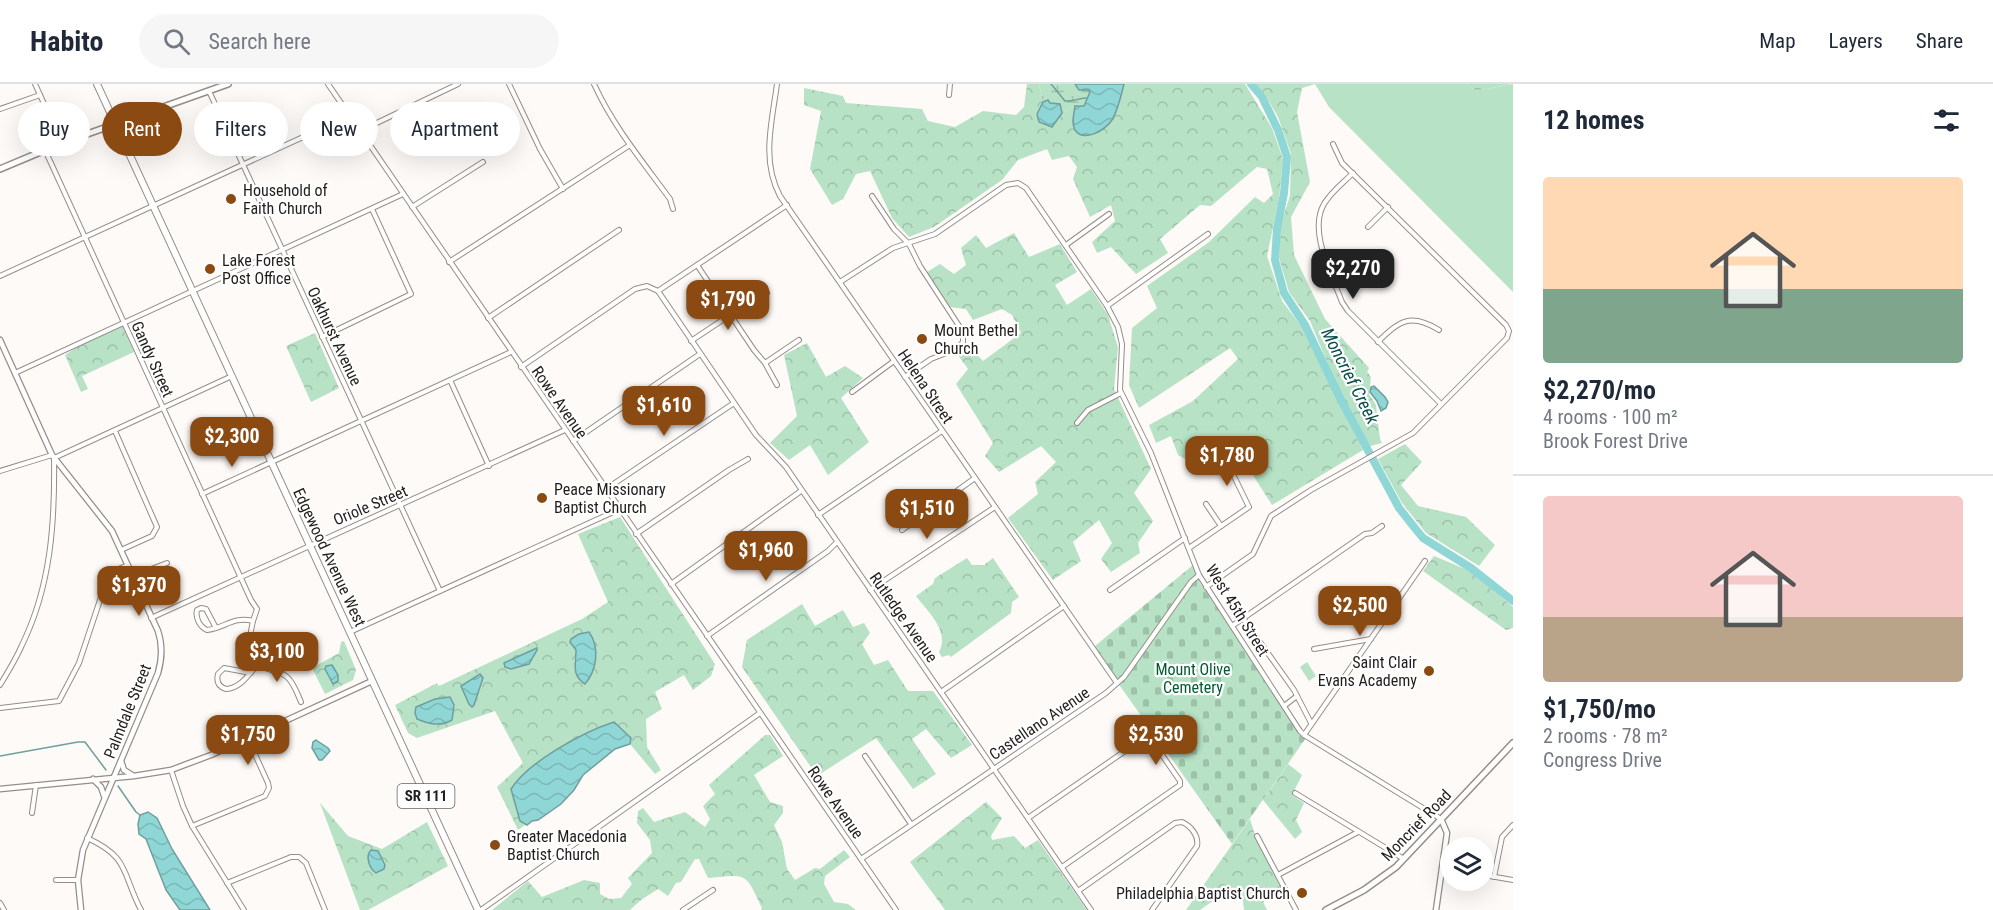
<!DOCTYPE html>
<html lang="en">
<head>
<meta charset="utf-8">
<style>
  body { margin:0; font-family:"Roboto Condensed",sans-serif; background:#f6f6f7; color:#1f2937; height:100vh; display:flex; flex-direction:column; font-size:22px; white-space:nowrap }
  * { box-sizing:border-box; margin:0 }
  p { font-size:20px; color:#747a83 }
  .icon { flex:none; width:33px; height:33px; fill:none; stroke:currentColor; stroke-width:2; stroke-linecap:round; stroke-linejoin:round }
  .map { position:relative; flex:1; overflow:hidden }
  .panel { display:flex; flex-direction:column; background:#fff; width:480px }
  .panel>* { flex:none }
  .hud { position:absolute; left:18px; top:18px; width:570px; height:54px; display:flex; gap:12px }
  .fabs { position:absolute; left:1440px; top:753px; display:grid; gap:12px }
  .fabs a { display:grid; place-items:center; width:54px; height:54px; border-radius:50%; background:#fff; box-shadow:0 6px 24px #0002; font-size:30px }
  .price { position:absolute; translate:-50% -51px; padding:0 14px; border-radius:12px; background:#8a4a12; color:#fff; font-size:20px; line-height:39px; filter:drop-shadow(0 2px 3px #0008) }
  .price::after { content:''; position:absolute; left:50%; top:36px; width:18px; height:14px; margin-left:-9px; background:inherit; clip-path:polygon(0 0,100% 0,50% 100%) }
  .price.active { background:#222; color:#fff }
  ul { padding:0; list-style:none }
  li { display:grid; align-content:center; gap:12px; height:318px; padding:0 30px }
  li+li { border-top:2px solid #e0e1e3 }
  li span { display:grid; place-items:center; height:186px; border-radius:6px; color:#555 }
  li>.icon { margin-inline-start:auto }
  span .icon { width:108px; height:108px; fill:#fffc; stroke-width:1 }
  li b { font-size:26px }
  h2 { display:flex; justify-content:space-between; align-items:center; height:72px; padding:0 30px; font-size:26px }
  .pill { padding:0 21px; border-radius:27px; background:#fff; box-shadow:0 6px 24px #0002; font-size:21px; line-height:54px }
  .pill.active { background:#8a4a12; color:#fff }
  header { display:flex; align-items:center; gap:36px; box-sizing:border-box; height:84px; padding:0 30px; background:#fff; border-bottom:2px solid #e0e1e3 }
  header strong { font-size:28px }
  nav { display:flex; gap:33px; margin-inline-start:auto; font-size:21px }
  .search { width:420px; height:54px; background:#f6f6f7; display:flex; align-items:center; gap:15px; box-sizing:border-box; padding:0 21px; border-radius:33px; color:#747a83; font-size:22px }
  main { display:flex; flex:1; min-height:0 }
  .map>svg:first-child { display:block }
  .green { fill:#b7e2c5 }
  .forest { fill:url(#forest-crowns); fill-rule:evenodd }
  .wetland { fill:url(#wetland-marsh) }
  .cemetery { fill:url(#cemetery-stones) }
  .water { fill:url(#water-waves); stroke:#6e9f9e; stroke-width:1.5 }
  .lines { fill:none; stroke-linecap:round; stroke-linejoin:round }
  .stream { stroke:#6e9f9e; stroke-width:1.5 }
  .river { stroke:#8fd7d6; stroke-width:8 }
  .minor-casing { stroke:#968d87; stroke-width:6 }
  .tertiary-casing { stroke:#968d87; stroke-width:7 }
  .secondary-casing { stroke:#968d87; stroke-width:8 }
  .primary-casing { stroke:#968d87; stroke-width:8 }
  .minor { stroke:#fff; stroke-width:4 }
  .tertiary { stroke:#fff; stroke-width:4.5 }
  .secondary { stroke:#fff; stroke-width:5 }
  .primary { stroke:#fff; stroke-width:6 }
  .poi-dot { fill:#8a4a12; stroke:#fff; stroke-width:2 }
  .labels { text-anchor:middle; stroke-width:4.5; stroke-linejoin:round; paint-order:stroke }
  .shield { fill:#fff; stroke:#64615f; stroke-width:1.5 }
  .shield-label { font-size:15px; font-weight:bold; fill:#211d1b }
  .poi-label { font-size:16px; fill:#211d1b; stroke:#fff; text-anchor:start }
  .street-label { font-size:16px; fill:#211d1b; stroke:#fff }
  .park-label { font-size:16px; fill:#005930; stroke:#fff }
  .water-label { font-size:18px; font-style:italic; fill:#0a4c4c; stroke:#fff }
</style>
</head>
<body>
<header>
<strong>Habito</strong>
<div class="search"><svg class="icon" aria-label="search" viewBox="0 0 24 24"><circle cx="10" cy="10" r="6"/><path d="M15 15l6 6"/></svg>Search here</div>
<nav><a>Map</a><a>Layers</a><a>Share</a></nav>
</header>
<main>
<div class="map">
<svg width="1513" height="826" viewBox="0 0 1513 826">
  <defs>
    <pattern id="forest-crowns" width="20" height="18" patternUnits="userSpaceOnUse" patternTransform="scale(1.5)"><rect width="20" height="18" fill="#b7e2c5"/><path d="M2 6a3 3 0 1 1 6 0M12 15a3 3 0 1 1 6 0" fill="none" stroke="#9dc1a9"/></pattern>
    <pattern id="wetland-marsh" width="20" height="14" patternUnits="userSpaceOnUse" patternTransform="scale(1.5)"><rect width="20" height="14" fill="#b7e2c5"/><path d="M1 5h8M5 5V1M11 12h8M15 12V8" fill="none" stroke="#9dc1a9"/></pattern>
    <pattern id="cemetery-stones" width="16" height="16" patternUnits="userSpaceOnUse" patternTransform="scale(1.5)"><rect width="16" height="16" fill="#b7e2c5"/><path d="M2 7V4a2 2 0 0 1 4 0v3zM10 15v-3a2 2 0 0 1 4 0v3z" fill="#9dc1a9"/></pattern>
    <pattern id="water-waves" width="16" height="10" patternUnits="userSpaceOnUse" patternTransform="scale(1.5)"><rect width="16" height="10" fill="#8fd7d6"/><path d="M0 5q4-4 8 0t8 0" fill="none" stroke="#7bb8b7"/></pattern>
  </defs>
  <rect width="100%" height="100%" fill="#fefaf7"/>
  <g class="green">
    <path d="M 1315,0 L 1466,0 L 1476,7 L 1513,0 L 1513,208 L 1329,23 Z"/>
    <path d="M 1307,578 L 1316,592 L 1309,597 L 1300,583 Z"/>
  </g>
  <g class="forest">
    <path d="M 1027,0 L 1039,0 L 1043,18 L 1037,30 L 1052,43 L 1062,29 L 1075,22 L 1073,35 L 1111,37 L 1124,0 L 1245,0 L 1272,44 L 1283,75 L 1279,115 L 1267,172 L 1282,217 L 1302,243 L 1363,366 L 1272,421 L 1237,366 L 1199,383 L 1178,371 L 1171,352 L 1156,359 L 1149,341 L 1193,317 L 1238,275 L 1230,264 L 1139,324 L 1129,301 L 1132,244 L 1157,224 L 1147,202 L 1209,158 L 1255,113 L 1264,119 L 1273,110 L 1267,85 L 1257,83 L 1211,122 L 1200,121 L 1160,155 L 1168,169 L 1136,190 L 1111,163 L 1097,169 L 1092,158 L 1115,137 L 1111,121 L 1090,133 L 1073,95 L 1077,83 L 1069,72 L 1052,76 L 1047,65 L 1018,76 L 1002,96 L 934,143 L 909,153 L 892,134 L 870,87 L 856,90 L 843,115 L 832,121 L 810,85 L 821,27 L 804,21 L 804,4 L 843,12 L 846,19 L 922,25 L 928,37 L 955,43 L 983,27 L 1016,31 L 1024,23 Z"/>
    <path d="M 1255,0 L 1315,0 L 1302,4 L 1297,28 L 1310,98 L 1291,133 L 1294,171 L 1325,235 L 1369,284 L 1367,288 L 1371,293 L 1369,310 L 1376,321 L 1380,355 L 1382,359 L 1370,362 L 1343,316 L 1310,237 L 1289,208 L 1279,174 L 1281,139 L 1290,112 L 1291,70 L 1278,33 L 1264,9 Z"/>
    <path d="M 1466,0 L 1512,0 L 1476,7 Z"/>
    <path d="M 1014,149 L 1029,173 L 1060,160 L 1077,188 L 1055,201 L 1067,221 L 1091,205 L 1108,231 L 1118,263 L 1114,305 L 1151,385 L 1134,409 L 1153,437 L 1138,459 L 1140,469 L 1111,488 L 1101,475 L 1112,459 L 1099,436 L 1073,458 L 1081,477 L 1053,496 L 1008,434 L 1038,410 L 1035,398 L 1056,378 L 1041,362 L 999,388 L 985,372 L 993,359 L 956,300 L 968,285 L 955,267 L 963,261 L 971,264 L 983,277 L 1021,249 L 1012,231 L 1002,225 L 973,236 L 966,225 L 950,223 L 927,188 L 940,180 L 954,190 L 966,181 L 961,164 L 976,151 L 986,164 Z"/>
    <path d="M 122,241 L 134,268 L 82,292 L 88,305 L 81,308 L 65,271 L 80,261 Z"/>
    <path d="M 315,249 L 339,304 L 311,318 L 286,262 Z"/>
    <path d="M 807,259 L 826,293 L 845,282 L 863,294 L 841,314 L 869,358 L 828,391 L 810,361 L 789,376 L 770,359 L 797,332 L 784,271 Z"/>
    <path d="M 1405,360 L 1422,378 L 1401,401 L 1418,422 L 1466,433 L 1495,461 L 1479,482 L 1426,449 L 1402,419 L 1378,375 Z"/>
    <path d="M 620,433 L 715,580 L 711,592 L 693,606 L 684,591 L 655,608 L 662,625 L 646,635 L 647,663 L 661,686 L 655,690 L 630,660 L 631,654 L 614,638 L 520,737 L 525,741 L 518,746 L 497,703 L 523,679 L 495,627 L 417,654 L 408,649 L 395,621 L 437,599 L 439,602 L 582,535 L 608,518 L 578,450 ZM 570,558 L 594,579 L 574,578 L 576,566 Z"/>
    <path d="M 1434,472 L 1470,487 L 1513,523 L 1513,544 L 1506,546 L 1423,487 Z"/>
    <path d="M 967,474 L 972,481 L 984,481 L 993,474 L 1019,513 L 1012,518 L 1011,529 L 951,573 L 949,571 L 942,573 L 939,568 C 950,547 928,528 916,512 L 933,500 L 935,494 Z"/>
    <path d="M 802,520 L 815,542 L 843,526 L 853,543 L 864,539 L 870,549 L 862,560 L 874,581 L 888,576 L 908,607 L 933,607 L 972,661 L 951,674 L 926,645 L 912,655 L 936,690 L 913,705 L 876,654 L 817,692 L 742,583 L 747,556 Z"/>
    <path d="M 344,557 L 356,586 L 353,596 L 325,610 L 312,584 L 339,569 L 341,558 Z"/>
    <path d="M 765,651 L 770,651 L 783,672 L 754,691 L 770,718 L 783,722 L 783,729 L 774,741 L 782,758 L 787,785 L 795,796 L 815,784 L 820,785 L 844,766 L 850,773 L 825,792 L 824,800 L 834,818 L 848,820 L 856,826 L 761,826 L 762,824 C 745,788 748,790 708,794 L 699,775 L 695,775 L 681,798 L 676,799 L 668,812 L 658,805 L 641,816 L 630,826 L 492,826 L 528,797 L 542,813 L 584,796 L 600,799 L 600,810 L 609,815 L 621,814 L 632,800 L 628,794 L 652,769 L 650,756 L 637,739 L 638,727 L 643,724 L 654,738 L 685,728 L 705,743 L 710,735 L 703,722 L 715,710 L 709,701 Z"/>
    <path d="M 1288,680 L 1302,691 L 1292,711 L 1304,719 L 1296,736 L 1302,748 L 1295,755 L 1263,716 Z"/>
    <path d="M 986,718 L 1002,734 L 991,752 L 992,756 L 1014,752 L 1025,764 L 1038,756 L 1087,826 L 945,826 L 910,778 Z"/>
    <path d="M 320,719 L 348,752 L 382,765 L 427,738 L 448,782 L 368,826 L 360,826 Z"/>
    <path d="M 1250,735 L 1256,754 L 1283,807 L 1263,818 L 1267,826 L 1244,826 L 1242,809 L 1217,814 L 1200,826 L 1186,826 Z"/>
  </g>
  <path class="wetland" d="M 1039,0 L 1075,0 L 1079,6 L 1088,6 L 1090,8 L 1084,22 L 1079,21 L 1062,29 L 1060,20 L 1050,19 L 1048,17 L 1043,18 Z"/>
  <path class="cemetery" d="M 1193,481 L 1200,499 L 1228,540 L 1231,538 L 1301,645 L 1308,651 L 1232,760 L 1120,602 L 1095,562 Z"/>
  <g class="water">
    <path d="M 1075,0 L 1124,0 C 1121,12 1118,26 1112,36 C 1105,46 1084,59 1075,46 C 1071,39 1074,30 1075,22 L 1084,22 L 1090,8 L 1088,6 L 1079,6 Z"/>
    <path d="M 1048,16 L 1050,19 L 1060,20 L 1062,29 L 1052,43 L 1039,38 L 1037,30 L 1043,18 Z"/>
    <path d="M 1374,302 L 1385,313 L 1388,318 L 1386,324 L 1381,327 L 1377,317 L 1370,308 L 1371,303 Z"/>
    <path d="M 589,548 C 600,563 597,586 585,600 C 571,591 576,580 576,566 L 570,558 L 571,555 L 579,550 Z"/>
    <path d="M 537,564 L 537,566 L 529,580 L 511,585 L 505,583 L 504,579 Z"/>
    <path d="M 332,581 L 338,591 L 338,597 L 333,600 L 325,585 L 326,582 Z"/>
    <path d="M 480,590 L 483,594 L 474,621 L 472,623 L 469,620 L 461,602 Z"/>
    <path d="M 450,613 L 454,621 L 452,636 C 440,643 429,640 417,635 L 415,629 L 416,623 L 435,615 Z"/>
    <path d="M 614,638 L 631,654 L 630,660 L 615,665 L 583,691 L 574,706 L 561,720 L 538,736 L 532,737 L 527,741 L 520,737 L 511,705 C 528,678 583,648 614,638 Z"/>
    <path d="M 316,656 L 328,664 L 330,667 L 322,676 L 319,676 L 312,664 L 313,658 Z"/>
    <path d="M 148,728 L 157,734 L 172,765 L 210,826 L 180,826 L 166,806 L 146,755 L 139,750 L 138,740 L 140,731 Z"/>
    <path d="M 371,766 L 378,767 L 385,781 L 384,785 L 376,789 C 369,784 365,772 371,766 Z"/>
  </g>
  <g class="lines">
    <g class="stream">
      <path d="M 1051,0 L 1065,17 C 1073,18 1078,14 1086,14"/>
      <path d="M 0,672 L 78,658 L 85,658 L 106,686"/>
      <path d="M 118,702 L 136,728 L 140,731"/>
    </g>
    <path class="river" d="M 1251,0 L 1262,13 L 1278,46 L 1287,73 L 1284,109 L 1277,145 L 1275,176 L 1284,209 L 1305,241 L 1341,316 L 1399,424 L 1414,443 L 1423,454 L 1471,484 L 1513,517"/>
    <g class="minor-casing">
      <g id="minor">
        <path d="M 35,0 L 62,59"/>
        <path d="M 328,0 L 896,826"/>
        <path d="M 509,0 L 540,65 L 563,105"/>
        <path d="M 594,0 C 613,42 643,78 670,115 L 673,125"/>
        <path d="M 777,0 C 772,38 761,76 780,112 L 1117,599"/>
        <path d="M 209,7 L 440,507"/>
        <path d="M 949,11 L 950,0"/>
        <path d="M 0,25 L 40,11"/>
        <path d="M 360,47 L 458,0"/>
        <path d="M 45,66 L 251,516 L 257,525 L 253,537 C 233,532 225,544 207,546 C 200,543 195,534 197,526 L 201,524 L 206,525 L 216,544"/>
        <path d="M 1353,89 C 1343,99 1331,108 1324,120 C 1308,147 1332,191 1342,218 L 1348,227 L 1441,320"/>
        <path d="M 872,112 L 894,145 L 909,160 L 920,182 L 963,248 L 963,258 L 957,265 L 931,275 L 905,293"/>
        <path d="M 412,123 L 483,78"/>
        <path d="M 1368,143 L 1388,123"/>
        <path d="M 1066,161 L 1109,130"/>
        <path d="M 449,178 L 630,61"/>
        <path d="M 697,181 L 754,266 L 765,279 L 777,301"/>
        <path d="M 0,192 L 349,32"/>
        <path d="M 840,198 L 893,164 L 935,150 L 1006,101 L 1018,99 L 1026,104 L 1107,222 L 1118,243 L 1122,260 L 1120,306 L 1151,369 L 1199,491 L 1300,647 L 1304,651 L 1441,735"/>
        <path d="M 658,207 L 787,121"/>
        <path d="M 1107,222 L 1208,150"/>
        <path d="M 488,234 L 619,146"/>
        <path d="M 732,234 L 767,209"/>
        <path d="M 322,253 L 411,210 L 372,125"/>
        <path d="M 691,257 L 730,231"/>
        <path d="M 1378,258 C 1399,236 1411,229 1439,246"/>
        <path d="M 765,279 L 799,256"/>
        <path d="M 521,283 L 635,205 L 647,202 L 658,207 L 756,351 L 786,383 L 1091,826"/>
        <path d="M 15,289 L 403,110"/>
        <path d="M 450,296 L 489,382"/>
        <path d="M 852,308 L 894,277"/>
        <path d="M 1077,339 L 1088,326 L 1121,309"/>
        <path d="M 115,347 L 157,443 L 152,452 L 121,466"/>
        <path d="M 573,357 L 700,270"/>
        <path d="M 0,387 L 52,371"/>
        <path d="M 606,405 L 734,319"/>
        <path d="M 202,410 L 511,268"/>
        <path d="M 1206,420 L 1221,442"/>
        <path d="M 818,431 L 942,347"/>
        <path d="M 902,446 L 975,394"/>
        <path d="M 636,450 L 729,386 L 748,375"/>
        <path d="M 1189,464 L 1249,423 L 1225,374"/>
        <path d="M 133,492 L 167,479"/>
        <path d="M 671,500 L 801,407"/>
        <path d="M 1206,503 L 1253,470 L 1271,432 L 1311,406 L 1413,349 L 1507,254 L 1509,247 L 1506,241 L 1342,79 L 1333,60"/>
        <path d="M 870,506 L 995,423"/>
        <path d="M 1110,506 L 1185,454"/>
        <path d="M 151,534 L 565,346"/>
        <path d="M 1243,534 L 1294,606 L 1311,639"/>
        <path d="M 253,537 C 249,552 248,577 265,584 C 273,587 280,587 287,593 C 294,599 297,609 301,618"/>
        <path d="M 1232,542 L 1365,450 L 1372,449 L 1382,442"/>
        <path d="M 350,548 L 620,425"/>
        <path d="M 707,552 L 828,467 L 837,458"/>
        <path d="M 1314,565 L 1371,555"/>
        <path d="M 281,588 L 288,573 L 296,568"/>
        <path d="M 251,589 L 224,584 L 218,590 C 216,598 219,603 226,605 C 241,604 249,590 258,580"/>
        <path d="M 0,601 C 8,588 16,575 22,561 C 51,502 55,438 54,374 L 232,292"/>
        <path d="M 941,608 L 1064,522"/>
        <path d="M 1284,622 L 1297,612"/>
        <path d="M 0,624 L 59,617 L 79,579 L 108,492 L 116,486 L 128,481"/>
        <path d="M 1304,651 L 1425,477"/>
        <path d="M 865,672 L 911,740"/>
        <path d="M 171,686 L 183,722 L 192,742 L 244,826"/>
        <path d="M 1295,709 L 1404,775"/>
        <path d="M 32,729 L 36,701"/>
        <path d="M 1028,734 L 1141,656 L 1151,655 L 1180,697 L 1180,701 L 1062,783"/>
        <path d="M 192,742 L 265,712 L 269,704 L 268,699 L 248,655"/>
        <path d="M 1257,752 L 1296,826"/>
        <path d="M 87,754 C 130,773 122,790 141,826"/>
        <path d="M 861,775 L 1106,609 L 1124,593 L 1191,498 L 1199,491"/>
        <path d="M 1442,783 L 1450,785"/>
        <path d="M 1278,791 L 1358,748"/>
        <path d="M 1484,791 L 1513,796"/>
        <path d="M 1494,793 L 1502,753 L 1513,741"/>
        <path d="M 56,796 L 78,796"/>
        <path d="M 227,799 L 291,773 L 299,773 L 306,779 L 325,826"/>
        <path d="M 1078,807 L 1175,739 L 1182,738 C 1191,742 1199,752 1197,762 L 1152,826"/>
        <path d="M 0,819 L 4,826"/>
        <path d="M 481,826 L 760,629"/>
        <path d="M 683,826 L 713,806"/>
      </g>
    </g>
    <g class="tertiary-casing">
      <g id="tertiary">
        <path d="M 0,256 L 52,371 L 112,447 L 158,547 C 163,562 162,575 158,589 L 83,766 L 78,796 L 81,826"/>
        <path d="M 121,677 L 124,686 L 132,691"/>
        <path d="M 93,695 L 101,703 L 104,712"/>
        <path d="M 0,705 L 134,692 L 171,686 L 211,671 L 372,597"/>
        <path d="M 1436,826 L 1447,749 L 1441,735"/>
      </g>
    </g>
    <g class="secondary-casing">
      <g id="secondary">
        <path d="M 0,85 L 62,59 L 228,0"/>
        <path d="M 1326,826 L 1364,806 L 1396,783 L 1513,659"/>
      </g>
    </g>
    <g class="primary-casing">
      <path id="primary" d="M 97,0 L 478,826"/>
    </g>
    <use href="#minor" class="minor"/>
    <use href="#tertiary" class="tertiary"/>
    <use href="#secondary" class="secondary"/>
    <use href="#primary" class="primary"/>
  </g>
  <g class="poi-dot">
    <circle cx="231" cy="115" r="6"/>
    <circle cx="210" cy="185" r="6"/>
    <circle cx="922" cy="255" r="6"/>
    <circle cx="542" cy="414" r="6"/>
    <circle cx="1429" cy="587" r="6"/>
    <circle cx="495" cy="761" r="6"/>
    <circle cx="1302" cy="809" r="6"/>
  </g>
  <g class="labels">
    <rect class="shield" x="397.5" y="700" width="57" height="24" rx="4.5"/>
    <g class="shield-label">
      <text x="426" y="717">SR 111</text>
    </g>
    <g class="poi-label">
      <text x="243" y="112">Household of<tspan x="243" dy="18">Faith Church</tspan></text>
      <text x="222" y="182">Lake Forest<tspan x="222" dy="18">Post Office</tspan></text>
      <text x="934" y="252">Mount Bethel<tspan x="934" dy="18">Church</tspan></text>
      <text x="554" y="411">Peace Missionary<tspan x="554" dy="18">Baptist Church</tspan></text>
      <text x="1417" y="584" text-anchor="end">Saint Clair<tspan x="1417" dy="18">Evans Academy</tspan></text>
      <text x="507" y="758">Greater Macedonia<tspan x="507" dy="18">Baptist Church</tspan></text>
      <text x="1290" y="815" text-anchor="end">Philadelphia Baptist Church</text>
    </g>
    <g class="street-label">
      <text transform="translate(335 252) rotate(65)" y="6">Oakhurst Avenue</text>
      <text transform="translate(153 275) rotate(66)" y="6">Gandy Street</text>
      <text transform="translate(926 302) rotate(56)" y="6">Helena Street</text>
      <text transform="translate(560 318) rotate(55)" y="6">Rowe Avenue</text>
      <text transform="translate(370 421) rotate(-23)" y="6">Oriole Street</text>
      <text transform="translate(330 473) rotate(65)" y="6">Edgewood Avenue West</text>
      <text transform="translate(1238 526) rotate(58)" y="6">West 45th Street</text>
      <text transform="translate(904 533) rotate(55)" y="6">Rutledge Avenue</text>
      <text transform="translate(127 627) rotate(-68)" y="6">Palmdale Street</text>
      <text transform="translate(1039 639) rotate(-34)" y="6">Castellano Avenue</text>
      <text transform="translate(836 718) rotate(55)" y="6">Rowe Avenue</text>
      <text transform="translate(1416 741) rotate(-46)" y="6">Moncrief Road</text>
    </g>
    <g class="park-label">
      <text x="1193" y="591">Mount Olive<tspan x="1193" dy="18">Cemetery</tspan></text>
    </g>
    <g class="water-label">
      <text transform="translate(1350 292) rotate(63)" y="6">Moncrief Creek</text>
    </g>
  </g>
</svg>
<div class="fabs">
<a><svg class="icon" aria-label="layers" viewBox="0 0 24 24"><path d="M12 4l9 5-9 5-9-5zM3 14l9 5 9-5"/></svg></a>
</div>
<b class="price active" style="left:1353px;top:216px">$2,270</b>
<b class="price" style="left:728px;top:247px">$1,790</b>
<b class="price" style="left:664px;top:353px">$1,610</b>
<b class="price" style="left:232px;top:384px">$2,300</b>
<b class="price" style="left:1227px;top:403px">$1,780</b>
<b class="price" style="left:927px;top:456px">$1,510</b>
<b class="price" style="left:766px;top:498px">$1,960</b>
<b class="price" style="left:139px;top:533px">$1,370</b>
<b class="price" style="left:1360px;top:553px">$2,500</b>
<b class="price" style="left:277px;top:599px">$3,100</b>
<b class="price" style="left:248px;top:682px">$1,750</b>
<b class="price" style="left:1156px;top:682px">$2,530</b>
<div class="hud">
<a class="pill">Buy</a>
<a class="pill active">Rent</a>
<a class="pill">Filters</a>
<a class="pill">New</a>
<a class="pill">Apartment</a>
</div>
</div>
<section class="panel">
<h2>12 homes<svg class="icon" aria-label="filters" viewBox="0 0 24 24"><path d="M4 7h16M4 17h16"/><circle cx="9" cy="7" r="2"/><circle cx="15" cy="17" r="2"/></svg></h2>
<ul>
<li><span style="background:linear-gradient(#ffd9b3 60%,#7fa58c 0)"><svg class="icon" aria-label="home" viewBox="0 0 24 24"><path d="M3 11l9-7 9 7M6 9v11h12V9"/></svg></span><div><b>$2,270/mo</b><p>4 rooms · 100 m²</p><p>Brook Forest Drive</p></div></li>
<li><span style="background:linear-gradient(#f6c9c9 65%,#b9a48a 0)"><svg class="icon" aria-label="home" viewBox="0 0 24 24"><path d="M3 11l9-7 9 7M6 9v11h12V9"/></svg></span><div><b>$1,750/mo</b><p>2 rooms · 78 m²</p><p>Congress Drive</p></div></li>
</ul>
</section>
</main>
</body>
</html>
